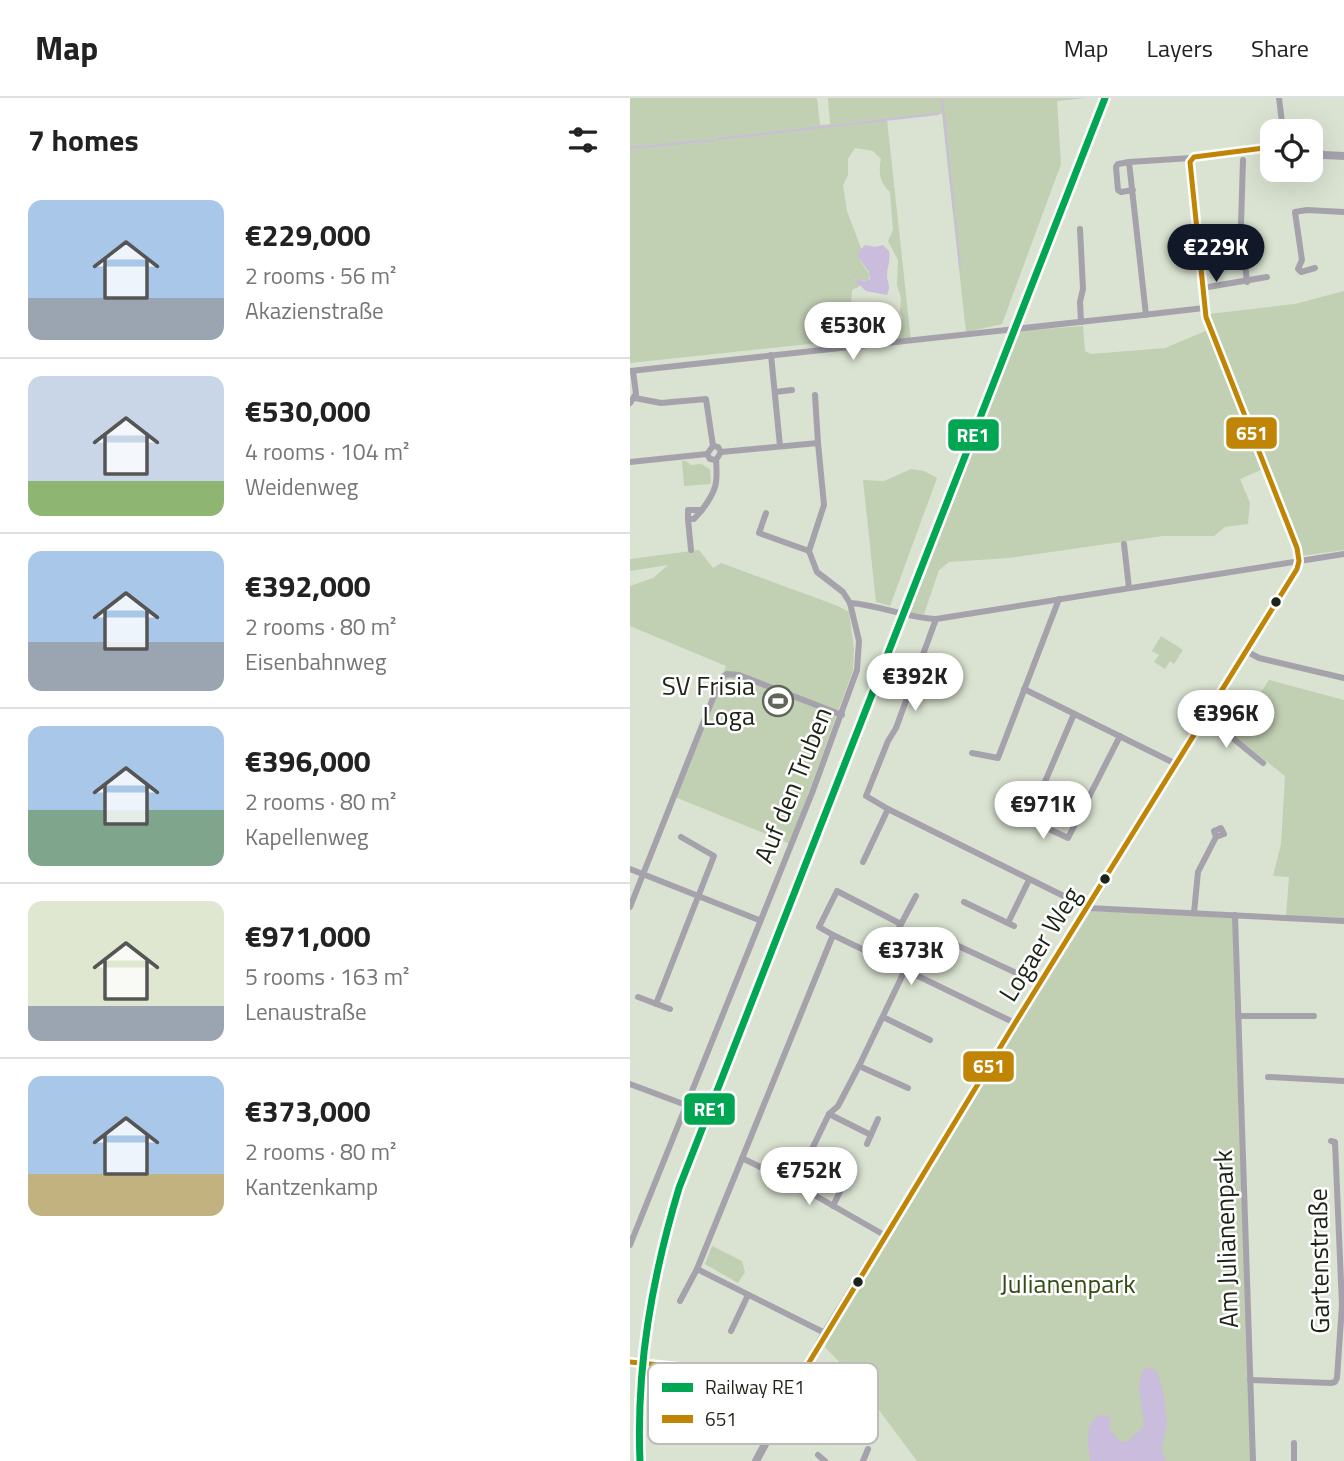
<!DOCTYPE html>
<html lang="en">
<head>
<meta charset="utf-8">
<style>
  body { margin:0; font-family:"Titillium Web",sans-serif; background:#f6f6f6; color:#222; height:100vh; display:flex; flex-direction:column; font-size:26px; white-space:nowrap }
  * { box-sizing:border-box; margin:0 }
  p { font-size:23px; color:#767676 }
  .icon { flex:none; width:38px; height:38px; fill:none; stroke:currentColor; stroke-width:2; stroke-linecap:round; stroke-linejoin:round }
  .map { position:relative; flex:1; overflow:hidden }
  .sheet { display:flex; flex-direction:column; background:#fff; width:630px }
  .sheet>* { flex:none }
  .fabs { position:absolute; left:630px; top:21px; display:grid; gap:14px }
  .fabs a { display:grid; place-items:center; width:63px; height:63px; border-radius:14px; background:#fff; box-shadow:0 7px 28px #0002; font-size:35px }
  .price { position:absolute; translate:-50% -60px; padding:0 16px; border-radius:24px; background:#fff; color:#222; font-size:23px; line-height:46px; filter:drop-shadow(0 2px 4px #0008) }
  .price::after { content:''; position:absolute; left:50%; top:42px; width:21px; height:16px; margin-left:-10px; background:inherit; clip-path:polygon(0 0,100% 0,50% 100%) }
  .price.active { background:#111827; color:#fff }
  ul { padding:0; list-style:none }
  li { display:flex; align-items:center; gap:21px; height:175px; padding:0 28px }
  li+li { border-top:2px solid #e0e0e0 }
  li span { display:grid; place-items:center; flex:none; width:196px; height:140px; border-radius:14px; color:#555 }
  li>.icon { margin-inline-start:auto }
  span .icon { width:84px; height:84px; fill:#fffc; stroke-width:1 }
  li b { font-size:30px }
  h2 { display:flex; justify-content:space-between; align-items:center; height:84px; padding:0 28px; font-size:30px }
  header { display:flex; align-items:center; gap:42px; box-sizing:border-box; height:98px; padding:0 35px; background:#fff; border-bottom:2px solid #e0e0e0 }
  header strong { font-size:33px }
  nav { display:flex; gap:38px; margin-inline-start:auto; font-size:24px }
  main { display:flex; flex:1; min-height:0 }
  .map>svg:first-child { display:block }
  .green { fill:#c1cfb3; fill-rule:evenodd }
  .water { fill:#cabcdc }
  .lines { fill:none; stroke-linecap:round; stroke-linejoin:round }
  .stream { stroke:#cabcdc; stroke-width:2 }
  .minor { stroke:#a6a2ac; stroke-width:6 }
  .tertiary { stroke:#a6a2ac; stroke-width:8 }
  .bus-1-casing { stroke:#fff; stroke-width:10 }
  .bus-1 { stroke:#c18506; stroke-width:5 }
  .rail-1-casing { stroke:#fff; stroke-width:12 }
  .rail-1 { stroke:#00a651; stroke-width:7 }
  .bus-dot { fill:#1e2318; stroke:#fff; stroke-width:2.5 }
  .labels { text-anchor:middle; stroke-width:5; stroke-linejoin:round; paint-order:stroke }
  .poi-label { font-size:26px; fill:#1e2318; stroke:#fff; text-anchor:end }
  .street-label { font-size:26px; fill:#1e2318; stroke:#fff }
  .park-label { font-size:26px; fill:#334b14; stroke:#fff }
  .key { fill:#fff; stroke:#bcbdba; stroke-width:2 }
  .key-label { font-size:19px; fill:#1e2318 }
  .line-badge { stroke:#fff; stroke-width:2.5 }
  .badge-label { font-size:19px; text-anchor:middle; font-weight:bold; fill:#fff }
</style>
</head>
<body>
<header>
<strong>Map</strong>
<nav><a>Map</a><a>Layers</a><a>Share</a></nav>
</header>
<main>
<section class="sheet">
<h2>7 homes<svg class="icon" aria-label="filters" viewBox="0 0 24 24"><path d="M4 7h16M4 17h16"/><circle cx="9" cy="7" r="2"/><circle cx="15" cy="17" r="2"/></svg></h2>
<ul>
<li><span style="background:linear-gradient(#a9c7e8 70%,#9aa5b1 0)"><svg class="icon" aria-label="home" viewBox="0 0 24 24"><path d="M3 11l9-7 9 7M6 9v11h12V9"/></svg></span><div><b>€229,000</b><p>2 rooms · 56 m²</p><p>Akazienstraße</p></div></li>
<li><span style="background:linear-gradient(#c9d6e8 75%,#8fb573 0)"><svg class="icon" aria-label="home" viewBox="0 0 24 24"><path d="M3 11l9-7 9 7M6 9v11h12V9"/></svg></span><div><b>€530,000</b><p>4 rooms · 104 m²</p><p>Weidenweg</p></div></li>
<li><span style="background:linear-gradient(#a9c7e8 65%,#9aa5b1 0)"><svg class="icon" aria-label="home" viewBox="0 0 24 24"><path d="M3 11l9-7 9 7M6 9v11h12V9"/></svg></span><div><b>€392,000</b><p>2 rooms · 80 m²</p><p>Eisenbahnweg</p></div></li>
<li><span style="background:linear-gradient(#a9c7e8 60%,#7fa58c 0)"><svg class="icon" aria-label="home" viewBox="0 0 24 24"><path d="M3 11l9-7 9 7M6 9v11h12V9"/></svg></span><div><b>€396,000</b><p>2 rooms · 80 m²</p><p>Kapellenweg</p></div></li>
<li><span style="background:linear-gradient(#dfe7d0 75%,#9aa5b1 0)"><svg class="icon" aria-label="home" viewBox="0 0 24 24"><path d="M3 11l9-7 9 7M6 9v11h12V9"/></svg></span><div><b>€971,000</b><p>5 rooms · 163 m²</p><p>Lenaustraße</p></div></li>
<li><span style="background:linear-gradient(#a9c7e8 70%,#c2b280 0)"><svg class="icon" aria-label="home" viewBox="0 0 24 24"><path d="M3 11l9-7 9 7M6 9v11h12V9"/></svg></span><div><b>€373,000</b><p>2 rooms · 80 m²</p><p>Kantzenkamp</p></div></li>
</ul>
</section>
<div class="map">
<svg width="714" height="1363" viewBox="0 0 714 1363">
  <rect width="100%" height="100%" fill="#dae3d1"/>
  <g class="green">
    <path d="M 0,0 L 187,0 L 190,27 L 200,26 L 198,0 L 456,0 L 427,3 L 431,66 L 372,226 L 336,234 L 312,16 L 257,21 L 281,243 L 210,252 L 208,243 L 0,265 ZM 225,50 L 243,53 L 251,61 C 248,75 250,85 260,94 L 263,132 L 258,143 L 268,162 L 267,187 L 271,200 L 270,214 L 272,220 L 271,228 L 260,237 L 259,233 L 249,233 L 249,242 L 226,245 L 221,208 L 222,192 L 230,188 L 225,181 L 238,183 L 240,177 L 229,161 L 231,150 L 217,113 L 213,87 L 218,77 L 218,61 Z"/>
    <path d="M 714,193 L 714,452 L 671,458 L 578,216 L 665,206 Z"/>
    <path d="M 453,228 L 455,253 L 461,256 L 535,250 L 578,232 L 631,372 L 610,381 L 620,405 L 618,426 L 595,429 L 584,438 L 533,438 L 379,460 L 319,464 L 309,472 L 294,516 L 280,515 L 389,233 Z"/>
    <path d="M 52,363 L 56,363 L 61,367 L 71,366 L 80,371 L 81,386 L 54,388 Z"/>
    <path d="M 281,371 L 294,373 L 307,380 L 260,508 L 246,504 L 233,382 L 254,383 Z"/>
    <path d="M 69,452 L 83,470 L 91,465 L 208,508 L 219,514 L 224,551 L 223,572 L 160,746 L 45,699 L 96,568 L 0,528 L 0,488 L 23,480 L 38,467 L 0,473 L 0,461 Z"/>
    <path d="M 531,538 L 553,552 L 544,566 L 540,563 L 535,571 L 524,564 L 529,557 L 522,553 Z"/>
    <path d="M 639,582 L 714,602 L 714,820 L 656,818 L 659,779 L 643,778 L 651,746 L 655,678 L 603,637 Z"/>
    <path d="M 461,813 L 603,820 L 622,1363 L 287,1363 L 225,1280 L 192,1246 Z"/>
    <path d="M 82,1148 L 112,1163 L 115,1174 L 108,1185 L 75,1166 Z"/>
  </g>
  <g class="water">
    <path d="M 235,147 L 245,149 L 253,147 L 259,153 C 261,163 257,169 257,178 C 258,187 261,188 257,197 L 236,193 L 225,183 L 227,181 L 235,183 L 240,181 L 239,174 L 228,159 L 230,152 Z"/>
    <path d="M 520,1270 L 527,1273 L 533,1293 L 537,1326 L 531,1353 L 536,1363 L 460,1363 C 459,1346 453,1328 469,1317 L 480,1319 L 480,1332 L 490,1344 L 498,1343 L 514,1328 C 514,1308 504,1290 514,1271 Z"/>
  </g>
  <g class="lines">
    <g class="stream">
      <path d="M 312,0 L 324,114"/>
      <path d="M 88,41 L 308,16"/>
      <path d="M 0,50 L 84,42"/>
      <path d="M 325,119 L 330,169"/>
    </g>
    <g class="minor">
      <path d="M 649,0 L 653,33"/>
      <path d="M 613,62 L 611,126 L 617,184"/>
      <path d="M 499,64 L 561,60"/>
      <path d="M 503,92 L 491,94 L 488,92 L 486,69 L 488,66 L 499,64 L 516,217"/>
      <path d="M 450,131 L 453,191 L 450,204 L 451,224"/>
      <path d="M 685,170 L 671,174 L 668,171 L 672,162 L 665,114 L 677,112 L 714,114"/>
      <path d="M 572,190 L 637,179"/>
      <path d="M 141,257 L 150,348"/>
      <path d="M 0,273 C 192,253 383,232 574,210"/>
      <path d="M 145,294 L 162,292"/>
      <path d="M 185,297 L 188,345"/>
      <path d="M 5,300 L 31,305 L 76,301 L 83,348"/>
      <path d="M 0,305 L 6,296 L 3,273"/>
      <path d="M 0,364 L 77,356"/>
      <path d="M 72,412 L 64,421 L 58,421 L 58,412 L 72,412 C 86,393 88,386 86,362"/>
      <path d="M 136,415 L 129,435 L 179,453"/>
      <path d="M 58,421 L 61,452"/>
      <path d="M 494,446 L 499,490"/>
      <path d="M 220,505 C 250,507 276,520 306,521 L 714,456"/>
      <path d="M 306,521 L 266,630 L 258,643 L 236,698 L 258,711 L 458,810 L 714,823"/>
      <path d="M 616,553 L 629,560 L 714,580"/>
      <path d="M 394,591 L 546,666"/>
      <path d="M 444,616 L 399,721 L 402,723 L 438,740 L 490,638"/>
      <path d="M 574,620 L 599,637 L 633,665"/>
      <path d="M 342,655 L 368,660 L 429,501"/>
      <path d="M 377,710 L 399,721"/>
      <path d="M 233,764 L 258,711"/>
      <path d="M 0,771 L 129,822"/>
      <path d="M 334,804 L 384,828"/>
      <path d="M 0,809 L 91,580 L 97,576 L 109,577 L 212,617"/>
      <path d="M 564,815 L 568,774 L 586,739 L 584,733 L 591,730 L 594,736 L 586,739"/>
      <path d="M 605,817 L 623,1363"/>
      <path d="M 378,825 L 399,782"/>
      <path d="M 271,826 L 286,798"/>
      <path d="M 322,845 L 410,886"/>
      <path d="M 252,860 L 271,826 L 207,793 L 189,829 L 203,837 L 385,925"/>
      <path d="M 8,899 L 40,911"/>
      <path d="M 26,906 L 84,758 L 51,739"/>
      <path d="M 608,918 L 684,918"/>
      <path d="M 253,919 L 300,942"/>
      <path d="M 229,968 L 278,990"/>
      <path d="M 638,979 L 714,983"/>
      <path d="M 0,986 L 56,1007"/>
      <path d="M 199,1016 L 241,1037"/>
      <path d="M 237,1046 L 248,1021"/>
      <path d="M 112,1060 L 165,1086 L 256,1138"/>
      <path d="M 165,1086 L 199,1016 L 208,1008 L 229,968 L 275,872"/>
      <path d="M 203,1108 L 215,1083"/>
      <path d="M 0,1147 L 182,695 L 227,572 L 229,543 L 220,505 L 213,494 L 187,474 L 179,453 L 194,407 L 188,345 L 91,354 L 88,349 L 83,348 L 77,356 L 80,361 L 86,362 L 91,354"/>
      <path d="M 50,1203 L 67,1171"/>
      <path d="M 101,1233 L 118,1197"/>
      <path d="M 195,1235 L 67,1171 L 203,837"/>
      <path d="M 0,1264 L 169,1281"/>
      <path d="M 620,1282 L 701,1285 L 705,1284 L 707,1280 L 712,1207 L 705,1044 L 701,1043"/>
      <path d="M 664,1345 L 664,1363"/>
      <path d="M 188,1357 L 195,1363"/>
      <path d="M 233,1363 L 238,1351"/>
    </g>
    <g class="tertiary">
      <path d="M 681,54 L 694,57 L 714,58"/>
      <path d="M 126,1363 L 195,1235 L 667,471 L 669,463 L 667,450 L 576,219 L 560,64 L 564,59 L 642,49"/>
    </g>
    <g class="bus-1-casing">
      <g id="bus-1">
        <path d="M 0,1264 L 169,1281"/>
        <path d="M 169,1281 L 385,925 L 667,471 L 669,463 L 667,450 L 576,219 L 560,64 L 564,59 L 642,49"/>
      </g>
    </g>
    <use href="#bus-1" class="bus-1"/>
    <g class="rail-1-casing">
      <path id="rail-1" d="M 10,1363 C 6,1269 22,1180 49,1090 L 475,0"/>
    </g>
    <use href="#rail-1" class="rail-1"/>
  </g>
  <defs>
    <g id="stadium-ring" transform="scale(1.575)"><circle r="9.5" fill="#fff" stroke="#606659" stroke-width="1.5"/><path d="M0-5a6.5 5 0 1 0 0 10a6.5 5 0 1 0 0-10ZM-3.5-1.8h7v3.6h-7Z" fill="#606659"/></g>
  </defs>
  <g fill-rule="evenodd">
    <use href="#stadium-ring" x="148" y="603"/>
  </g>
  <g class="bus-dot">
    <circle cx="646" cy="504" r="6"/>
    <circle cx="475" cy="781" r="6"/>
    <circle cx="228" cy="1184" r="6"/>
  </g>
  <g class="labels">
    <g class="poi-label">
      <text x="125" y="597">SV Frisia<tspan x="125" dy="30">Loga</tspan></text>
    </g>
    <g class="street-label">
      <text transform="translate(163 687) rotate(-68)" y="9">Auf den Truben</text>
      <text transform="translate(410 846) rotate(-58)" y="9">Logaer Weg</text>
      <text transform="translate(596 1141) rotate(-92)" y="9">Am Julianenpark</text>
      <text transform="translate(689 1163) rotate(-91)" y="9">Gartenstraße</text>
    </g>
    <g class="park-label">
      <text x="438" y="1195">Julianenpark</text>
    </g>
  </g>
  <rect x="18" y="1265" width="230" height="81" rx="10" class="key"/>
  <rect x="32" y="1285" width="31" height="9" fill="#00a651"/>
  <rect x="32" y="1317" width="31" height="8" fill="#c18506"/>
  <g class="key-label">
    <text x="75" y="1296">Railway RE1</text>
    <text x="75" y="1328">651</text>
  </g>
  <g class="line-badge">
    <rect x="595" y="318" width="53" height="34" rx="7" fill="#c18506"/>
    <rect x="317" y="320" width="53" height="34" rx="7" fill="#00a651"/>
    <rect x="332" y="952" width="53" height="33" rx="7" fill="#c18506"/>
    <rect x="53" y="994" width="53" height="34" rx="7" fill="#00a651"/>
  </g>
  <g class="badge-label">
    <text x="622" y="342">651</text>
    <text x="343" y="344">RE1</text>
    <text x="359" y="975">651</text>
    <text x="80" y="1018">RE1</text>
  </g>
</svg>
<div class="fabs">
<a><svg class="icon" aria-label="locate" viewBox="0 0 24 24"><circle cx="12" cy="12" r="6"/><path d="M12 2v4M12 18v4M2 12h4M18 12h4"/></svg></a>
</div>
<b class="price active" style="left:586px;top:186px">€229K</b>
<b class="price" style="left:223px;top:264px">€530K</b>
<b class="price" style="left:285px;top:615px">€392K</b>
<b class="price" style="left:596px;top:652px">€396K</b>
<b class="price" style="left:413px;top:743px">€971K</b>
<b class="price" style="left:281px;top:889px">€373K</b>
<b class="price" style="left:179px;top:1109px">€752K</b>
</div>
</main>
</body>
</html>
